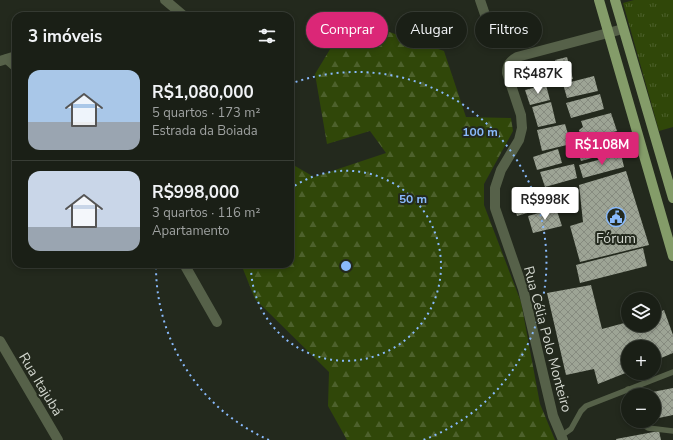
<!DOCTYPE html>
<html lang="pt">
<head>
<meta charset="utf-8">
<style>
  body { margin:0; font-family:"Nunito Sans",sans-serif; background:#23271f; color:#f1f3f6; height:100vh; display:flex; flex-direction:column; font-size:15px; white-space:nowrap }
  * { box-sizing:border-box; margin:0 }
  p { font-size:13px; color:#9fa2a1 }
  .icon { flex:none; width:22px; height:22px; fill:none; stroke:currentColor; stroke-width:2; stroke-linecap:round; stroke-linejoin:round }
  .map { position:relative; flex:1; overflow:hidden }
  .details { position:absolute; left:12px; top:12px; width:282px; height:256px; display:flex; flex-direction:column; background:#1a1f16; border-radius:12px; box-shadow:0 2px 6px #0003,0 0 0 1px #383d35 }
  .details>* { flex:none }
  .top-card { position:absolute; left:306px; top:12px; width:307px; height:36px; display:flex; gap:8px }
  .tools { position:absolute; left:621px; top:292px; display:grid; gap:8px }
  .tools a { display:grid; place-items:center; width:40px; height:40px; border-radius:50%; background:#1a1f16; box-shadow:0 2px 6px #0003,0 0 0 1px #383d35; font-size:20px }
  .price { position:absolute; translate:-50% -34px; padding:0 9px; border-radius:4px; background:#fff; color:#222; font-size:13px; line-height:26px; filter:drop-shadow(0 1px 2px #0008) }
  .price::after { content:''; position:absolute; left:50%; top:24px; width:12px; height:9px; margin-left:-6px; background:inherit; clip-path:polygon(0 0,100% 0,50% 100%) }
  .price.on { background:#db2777; color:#fff }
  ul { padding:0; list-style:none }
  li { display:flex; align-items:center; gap:12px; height:100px; padding:0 16px }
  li+li { border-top:1px solid #383d35 }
  li span { display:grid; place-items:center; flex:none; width:112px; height:80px; border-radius:12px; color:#555 }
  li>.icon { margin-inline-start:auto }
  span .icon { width:48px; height:48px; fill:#fffc; stroke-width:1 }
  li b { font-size:17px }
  h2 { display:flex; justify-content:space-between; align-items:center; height:48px; padding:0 16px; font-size:17px }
  .pill { padding:0 14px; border-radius:18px; background:#1a1f16; box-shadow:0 2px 6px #0003,0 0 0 1px #383d35; font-size:14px; line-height:36px }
  .pill.on { background:#db2777; color:#fff }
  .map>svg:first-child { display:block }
  .grass { fill:url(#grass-tufts) }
  .forest { fill:url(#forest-firs) }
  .building { fill:url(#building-cross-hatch) }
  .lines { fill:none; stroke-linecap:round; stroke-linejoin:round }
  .service { stroke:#566149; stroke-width:5.5 }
  .minor { stroke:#566149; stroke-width:10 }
  .primary { stroke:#849c69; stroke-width:10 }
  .ring { fill:none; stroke:#89bafc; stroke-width:2; stroke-dasharray:2 4 }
  .labels { text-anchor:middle; stroke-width:4; stroke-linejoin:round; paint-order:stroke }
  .poi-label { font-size:14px; fill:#d2d6ce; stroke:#23291d }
  .street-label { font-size:14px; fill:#d2d6ce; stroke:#23291d }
  .centre { fill:#89bafc; stroke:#23291d; stroke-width:2 }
  .ring-label { font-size:12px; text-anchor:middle; font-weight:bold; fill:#89bafc; stroke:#23291d; stroke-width:4; stroke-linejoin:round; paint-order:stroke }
</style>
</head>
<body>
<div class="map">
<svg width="673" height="440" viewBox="0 0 673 440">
  <defs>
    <pattern id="grass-tufts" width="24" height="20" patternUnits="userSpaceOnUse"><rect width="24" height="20" fill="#304709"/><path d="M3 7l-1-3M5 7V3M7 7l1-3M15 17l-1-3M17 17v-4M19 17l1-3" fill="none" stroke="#4d612c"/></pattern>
    <pattern id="forest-firs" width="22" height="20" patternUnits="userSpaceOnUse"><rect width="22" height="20" fill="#304709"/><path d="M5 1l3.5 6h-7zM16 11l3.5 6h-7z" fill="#4d612c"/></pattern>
    <pattern id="building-cross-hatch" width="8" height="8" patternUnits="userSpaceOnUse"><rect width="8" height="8" fill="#9da495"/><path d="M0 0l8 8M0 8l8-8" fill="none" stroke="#868b7f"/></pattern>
  </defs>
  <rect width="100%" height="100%" fill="#23291d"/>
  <path class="grass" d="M 634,0 L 673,0 L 673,127 L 659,131 L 623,3 Z"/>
  <path class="forest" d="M 349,18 L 444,51 L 466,117 L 511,118 L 513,131 L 484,184 L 484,205 L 521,302 L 540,404 L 555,440 L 347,440 L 328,406 L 329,372 L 255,299 L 241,264 L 290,264 L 290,163 L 314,177 L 386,153 L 370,131 L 327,144 L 315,74 Z"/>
  <g class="building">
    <path d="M 567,57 L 573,79 L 561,81 L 555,60 Z"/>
    <path d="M 551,65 L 556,80 L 533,86 L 531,79 L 528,80 L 526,72 Z"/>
    <path d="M 594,76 L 598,91 L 567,98 L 563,84 Z"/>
    <path d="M 546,85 L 550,100 L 530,105 L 525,90 Z"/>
    <path d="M 600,94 L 604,109 L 571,118 L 566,103 Z"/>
    <path d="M 551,102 L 556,123 L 538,127 L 532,107 Z"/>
    <path d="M 611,113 L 617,131 L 581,139 L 579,130 L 583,127 L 581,121 Z"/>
    <path d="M 565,124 L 571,144 L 542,151 L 537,130 Z"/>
    <path d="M 617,135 L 621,150 L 581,161 L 576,146 Z"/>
    <path d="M 558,149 L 562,163 L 537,170 L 533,157 Z"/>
    <path d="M 621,154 L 624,167 L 583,178 L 579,165 Z"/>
    <path d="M 574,164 L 577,178 L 545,187 L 540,172 Z"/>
    <path d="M 626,171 L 649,245 L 580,262 L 570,226 L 583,222 L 579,185 Z"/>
    <path d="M 537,194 L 541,209 L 517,216 L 513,200 Z"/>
    <path d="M 556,208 L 562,226 L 533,233 L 528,216 Z"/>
    <path d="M 643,248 L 647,266 L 580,283 L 576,265 Z"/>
    <path d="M 591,285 L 602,329 L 628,322 L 628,325 L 654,325 L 654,314 L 664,310 L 673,335 L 673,353 L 654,361 L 654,347 L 628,347 L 628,372 L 598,384 L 594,369 L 566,375 L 547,293 Z"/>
    <path d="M 673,388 L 673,415 L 654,419 L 654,395 L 642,394 Z"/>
    <path d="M 659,431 L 661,440 L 616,440 L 616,439 Z"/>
  </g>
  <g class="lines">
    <g class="service">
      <path d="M 628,389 L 630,395"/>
      <path d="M 637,421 L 648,428 L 673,431"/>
      <path d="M 561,436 L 571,429 L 581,411 L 586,406 L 673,372"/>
    </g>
    <g class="minor">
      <path d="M 165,0 L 184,16"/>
      <path d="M 480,0 L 493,38"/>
      <path d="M 7,59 L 16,67"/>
      <path d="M 0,61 L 16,56"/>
      <path d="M 184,264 L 217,322"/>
      <path d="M 0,341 L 58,440"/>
      <path d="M 563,440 L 553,416 L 523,289 L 495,208 L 495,188 L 501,170 L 519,140 L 522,128 L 521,115 L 507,73 C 507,65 510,61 517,57 L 623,29"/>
    </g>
    <g class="primary">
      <path d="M 599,0 L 673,256"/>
      <path d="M 615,0 L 673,198"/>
    </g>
  </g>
  <g class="ring">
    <path d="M290 189A95 95 0 1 1 251 264"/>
    <path d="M269 440A190 190 0 0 1 156 264M290 84A190 190 0 0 1 423 440"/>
  </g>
  <defs>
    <g id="civic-ring" transform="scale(1)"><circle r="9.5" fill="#23291d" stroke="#89bafc" stroke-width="1.5"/><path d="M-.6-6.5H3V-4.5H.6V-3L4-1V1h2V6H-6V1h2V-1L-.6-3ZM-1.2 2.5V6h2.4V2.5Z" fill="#89bafc"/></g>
  </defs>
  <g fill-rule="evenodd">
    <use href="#civic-ring" x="616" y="217"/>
  </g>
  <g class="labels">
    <g class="poi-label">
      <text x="616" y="243">Fórum</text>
    </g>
    <g class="street-label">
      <text transform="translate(548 339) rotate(75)" y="5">Rua Célia Polo Monteiro</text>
      <text transform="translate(41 384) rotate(59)" y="5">Rua Itajubá</text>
    </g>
  </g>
  <circle cx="346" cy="266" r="6" class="centre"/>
  <g class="ring-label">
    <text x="480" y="136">100 m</text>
    <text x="413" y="203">50 m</text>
  </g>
</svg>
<div class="tools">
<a><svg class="icon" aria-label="layers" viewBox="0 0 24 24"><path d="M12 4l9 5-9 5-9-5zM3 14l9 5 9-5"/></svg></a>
<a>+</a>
<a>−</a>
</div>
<b class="price" style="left:538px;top:95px">R$487K</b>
<b class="price on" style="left:602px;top:166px">R$1.08M</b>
<b class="price" style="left:545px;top:221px">R$998K</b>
<div class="top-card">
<a class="pill on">Comprar</a>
<a class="pill">Alugar</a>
<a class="pill">Filtros</a>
</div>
<section class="details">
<h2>3 imóveis<svg class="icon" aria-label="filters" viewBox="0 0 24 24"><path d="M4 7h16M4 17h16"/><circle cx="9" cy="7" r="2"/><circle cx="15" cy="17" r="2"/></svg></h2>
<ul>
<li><span style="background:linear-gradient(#a9c7e8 65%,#9aa5b1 0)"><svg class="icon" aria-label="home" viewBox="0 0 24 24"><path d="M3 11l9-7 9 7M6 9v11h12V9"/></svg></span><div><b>R$1,080,000</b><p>5 quartos · 173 m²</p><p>Estrada da Boiada</p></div></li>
<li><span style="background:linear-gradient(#c9d6e8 70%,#9aa5b1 0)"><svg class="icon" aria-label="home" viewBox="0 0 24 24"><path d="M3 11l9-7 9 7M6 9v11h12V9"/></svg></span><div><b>R$998,000</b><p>3 quartos · 116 m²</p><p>Apartamento</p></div></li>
</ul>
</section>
</div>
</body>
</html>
